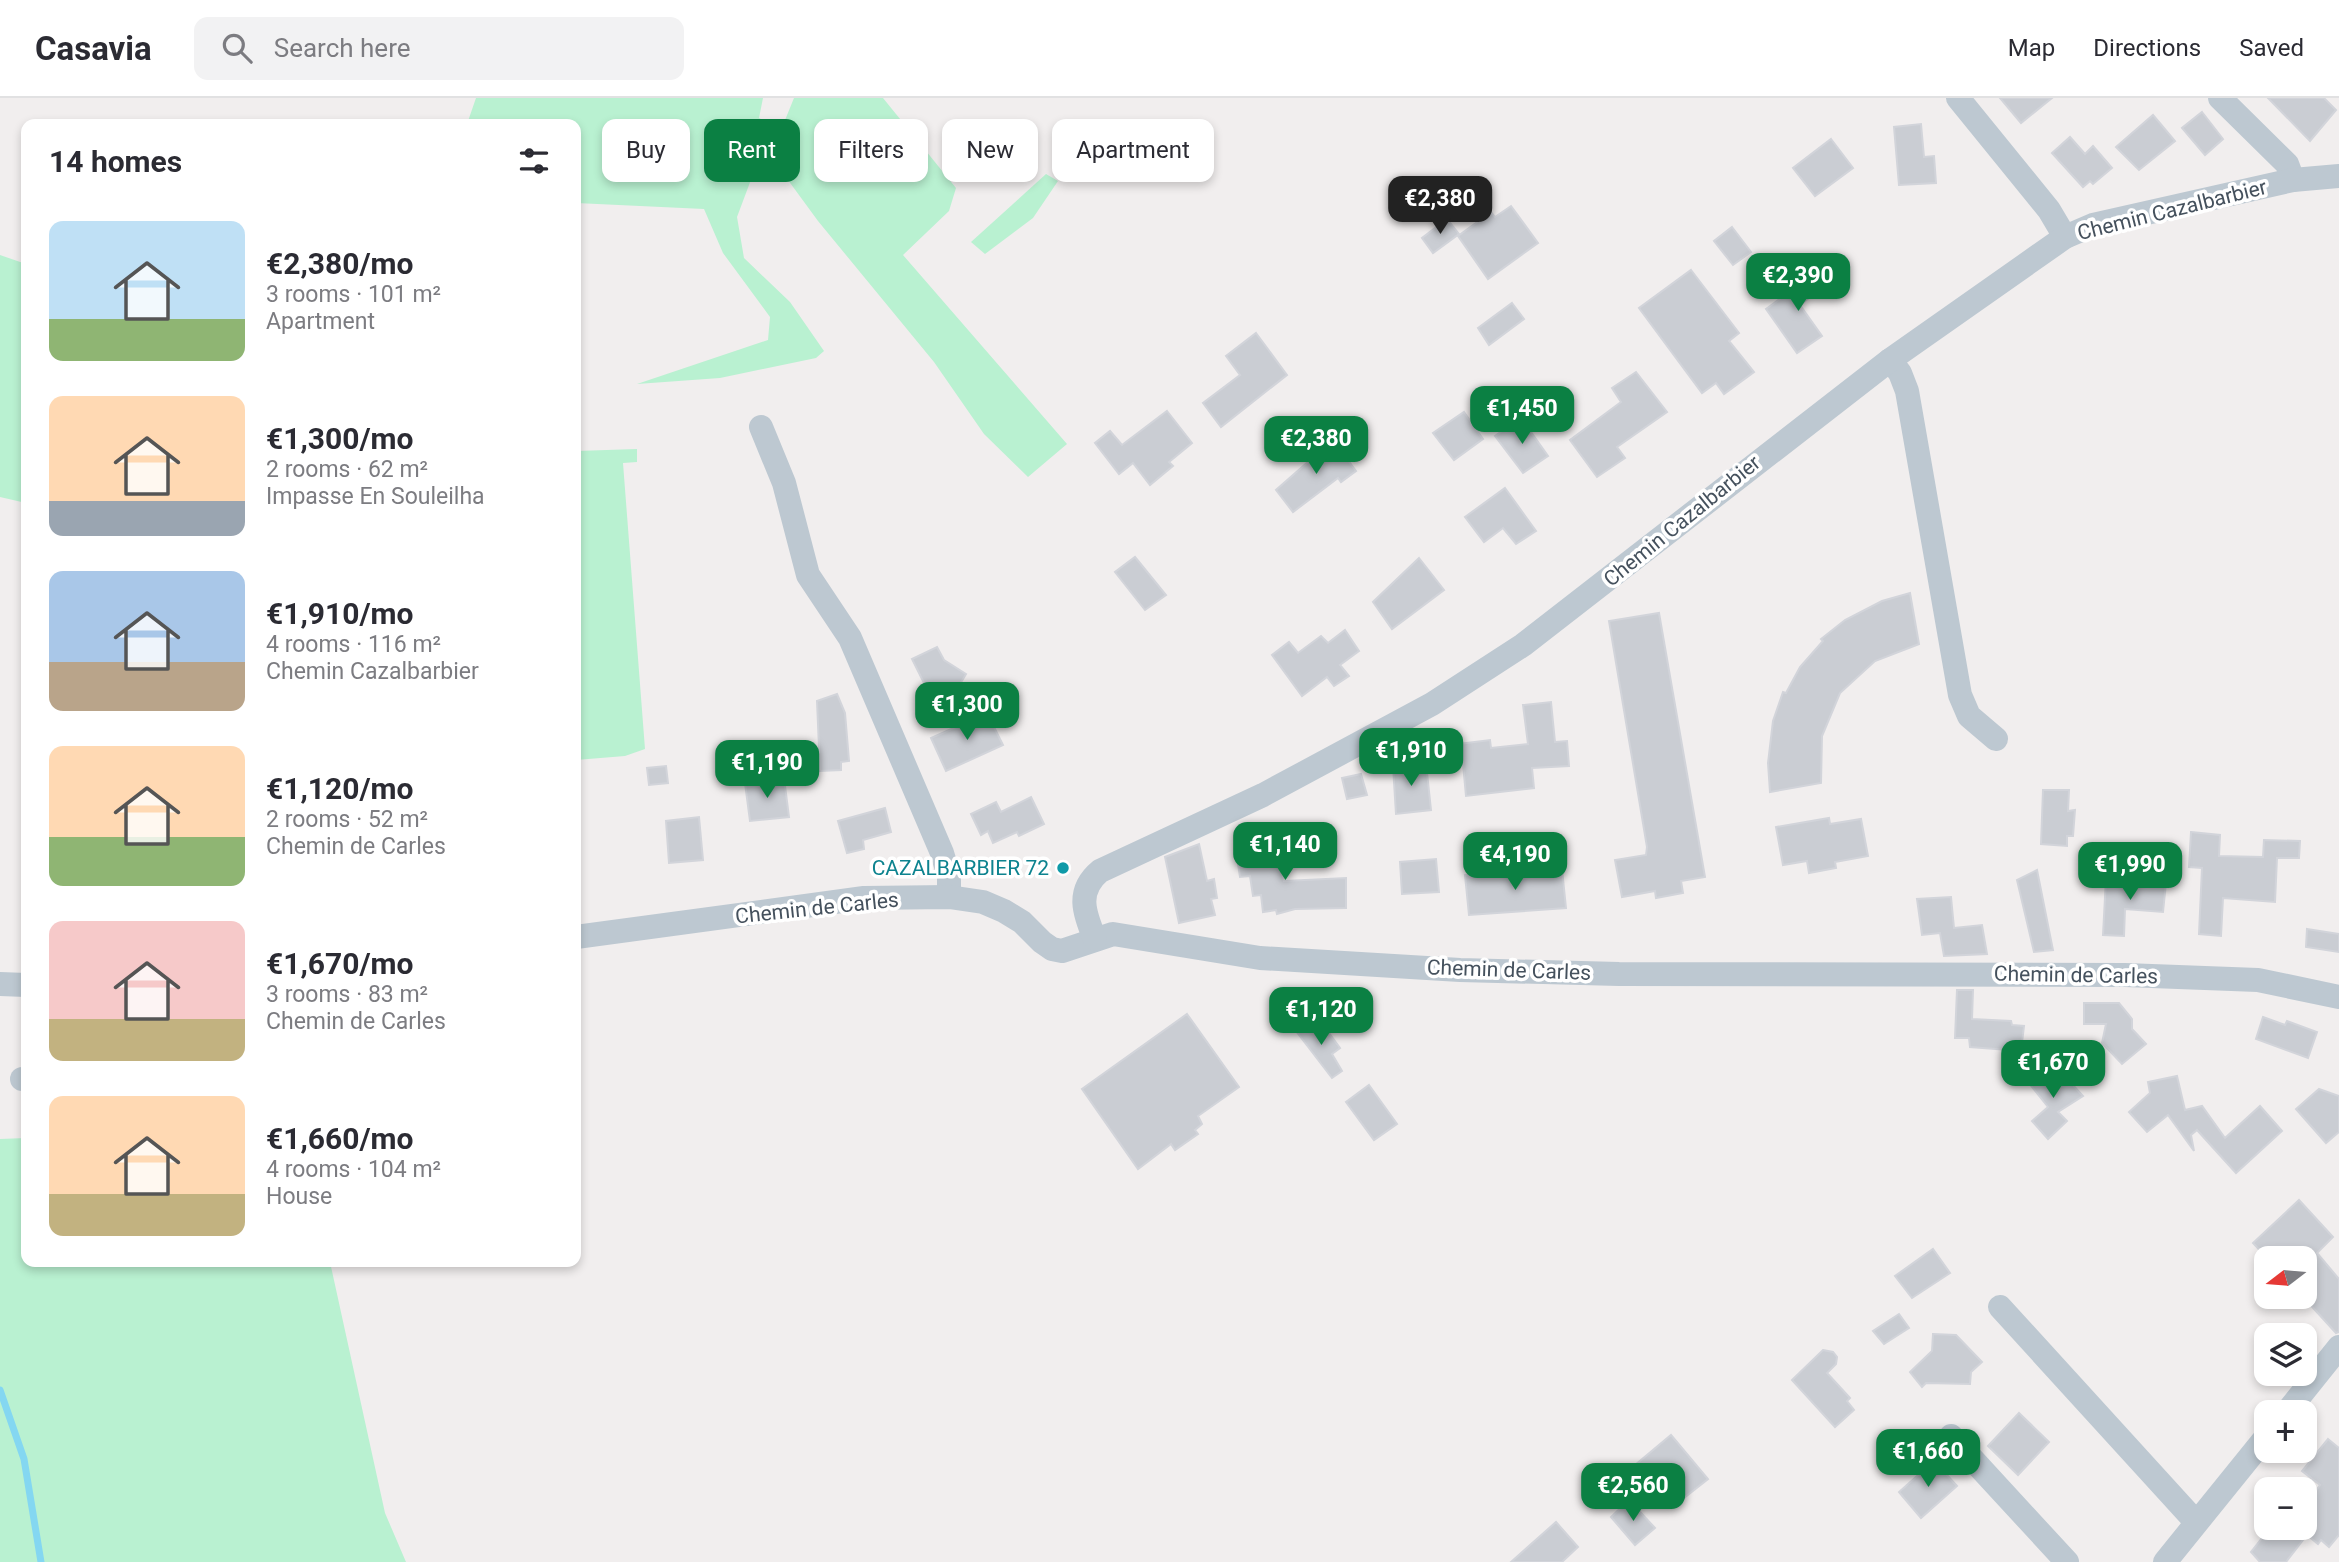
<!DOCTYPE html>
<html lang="en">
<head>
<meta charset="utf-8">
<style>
  body { margin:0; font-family:Roboto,sans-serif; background:#f2f2f3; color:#2b2b33; height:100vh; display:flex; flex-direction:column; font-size:26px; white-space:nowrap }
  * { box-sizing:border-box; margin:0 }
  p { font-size:23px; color:#7c7c81 }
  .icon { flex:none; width:38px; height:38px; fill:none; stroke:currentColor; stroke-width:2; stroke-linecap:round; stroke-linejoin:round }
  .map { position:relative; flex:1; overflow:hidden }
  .drawer { position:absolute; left:21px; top:21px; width:560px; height:1148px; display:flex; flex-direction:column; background:#fff; border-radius:14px; box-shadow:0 4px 10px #0003 }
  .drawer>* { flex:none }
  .guide { position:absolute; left:602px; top:21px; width:665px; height:63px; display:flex; gap:14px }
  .needle { width:46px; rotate:254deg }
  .controls { position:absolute; left:2254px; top:1148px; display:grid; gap:14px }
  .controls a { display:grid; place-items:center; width:63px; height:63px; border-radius:14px; background:#fff; box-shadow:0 4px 10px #0003; font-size:35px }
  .price { position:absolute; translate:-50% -60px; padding:0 16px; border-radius:14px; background:#0b8043; color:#fff; font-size:23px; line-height:46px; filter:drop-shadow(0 2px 4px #0008) }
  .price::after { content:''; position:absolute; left:50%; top:42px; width:21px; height:16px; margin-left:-10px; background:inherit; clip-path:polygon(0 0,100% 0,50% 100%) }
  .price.current { background:#222; color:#fff }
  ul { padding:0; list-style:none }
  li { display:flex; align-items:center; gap:21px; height:175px; padding:0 28px }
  li span { display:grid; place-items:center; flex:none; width:196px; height:140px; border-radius:14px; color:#555 }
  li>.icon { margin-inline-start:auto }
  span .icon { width:84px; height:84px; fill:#fffc; stroke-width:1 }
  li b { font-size:30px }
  h2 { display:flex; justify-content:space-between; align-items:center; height:84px; padding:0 28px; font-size:30px }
  .pill { padding:0 24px; border-radius:14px; background:#fff; box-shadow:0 4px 10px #0003; font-size:24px; line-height:63px }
  .pill.current { background:#0b8043; color:#fff }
  header { display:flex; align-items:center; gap:42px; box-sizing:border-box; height:98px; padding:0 35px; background:#fff; border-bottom:2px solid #e1e1e2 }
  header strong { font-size:33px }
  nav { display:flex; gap:38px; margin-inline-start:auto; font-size:24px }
  .search { width:490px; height:63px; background:#f2f2f3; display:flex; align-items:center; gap:18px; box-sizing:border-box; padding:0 24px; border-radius:14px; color:#7c7c81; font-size:26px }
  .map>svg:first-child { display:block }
  .green { fill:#b9f1d1 }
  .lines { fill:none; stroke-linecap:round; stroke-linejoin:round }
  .stream { stroke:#84d7f1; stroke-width:7 }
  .building { fill:#cacdd3; stroke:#d2d4da; stroke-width:2 }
  .minor { stroke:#bdc8d1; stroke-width:24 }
  .culture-dot { fill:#0f9aa8; stroke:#fff; stroke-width:2.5 }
  .labels { text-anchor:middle; stroke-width:7; stroke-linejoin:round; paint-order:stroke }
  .street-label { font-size:21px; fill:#45515d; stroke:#fff }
  .culture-label { font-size:21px; fill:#0d838f; stroke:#fff; text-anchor:end }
</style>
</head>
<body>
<header>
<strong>Casavia</strong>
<div class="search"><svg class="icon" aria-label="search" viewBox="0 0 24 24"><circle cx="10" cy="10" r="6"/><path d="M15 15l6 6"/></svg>Search here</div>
<nav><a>Map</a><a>Directions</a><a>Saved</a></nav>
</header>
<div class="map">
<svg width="2339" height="1464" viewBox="0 0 2339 1464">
  <rect width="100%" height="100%" fill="#f1eeee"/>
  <g class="green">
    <path d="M 476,0 L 763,0 L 759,20 L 781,32 L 794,0 L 883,0 L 956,90 L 949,113 L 903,157 L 1067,346 L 1028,379 L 984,336 L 934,264 L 818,123 L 777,67 L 752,79 L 737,119 L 744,160 L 790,204 L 824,253 L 816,260 L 720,280 L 637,286 L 768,242 L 770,219 L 723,155 L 704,111 L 576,105 L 576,26 L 467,26 Z"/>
    <path d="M 1046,76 L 1058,83 L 1033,120 L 985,156 L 971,144 Z"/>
    <path d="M 0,157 L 26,166 L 26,405 L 0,399 Z"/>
    <path d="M 637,351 L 637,364 L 623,365 L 645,651 L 625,658 L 576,662 L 576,353 Z"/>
    <path d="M 26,1040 L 26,1164 L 330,1164 L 385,1415 L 406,1464 L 0,1464 L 0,1041 Z"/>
  </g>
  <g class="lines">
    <path class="stream" d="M 0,1292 L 24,1361 L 41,1464"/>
  </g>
  <g class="building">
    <path d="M 2000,0 L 2052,0 L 2021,25 Z"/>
    <path d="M 2268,0 L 2324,0 L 2336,12 L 2310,43 Z"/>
    <path d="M 2202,14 L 2223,41 L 2205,57 L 2182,30 Z"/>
    <path d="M 2153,17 L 2175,43 L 2139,72 L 2116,49 Z"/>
    <path d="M 1921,26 L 1924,59 L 1934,58 L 1936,85 L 1899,87 L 1894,29 Z"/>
    <path d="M 2070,39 L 2085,56 L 2093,48 L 2112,70 L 2093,86 L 2090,83 L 2083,89 L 2052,55 Z"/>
    <path d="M 1831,41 L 1853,70 L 1815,98 L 1793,70 Z"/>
    <path d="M 1511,108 L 1538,145 L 1488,181 L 1458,138 L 1491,114 L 1495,119 Z"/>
    <path d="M 1447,121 L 1459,136 L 1433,155 L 1422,140 Z"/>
    <path d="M 1732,129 L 1751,154 L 1733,167 L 1714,143 Z"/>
    <path d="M 1691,172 L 1739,235 L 1729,243 L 1754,274 L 1724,296 L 1716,285 L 1702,295 L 1639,210 Z"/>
    <path d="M 1819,172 L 1828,185 L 1800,207 L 1822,238 L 1797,255 L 1766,211 Z"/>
    <path d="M 1512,205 L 1524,221 L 1489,247 L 1478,230 Z"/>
    <path d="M 1256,235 L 1287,277 L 1221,329 L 1203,305 L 1240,277 L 1226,258 Z"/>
    <path d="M 1636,274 L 1667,314 L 1617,349 L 1625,360 L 1597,379 L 1570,342 L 1621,304 L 1612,290 Z"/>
    <path d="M 1167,313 L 1192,345 L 1169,364 L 1173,368 L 1150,387 L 1133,365 L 1119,376 L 1095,345 L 1110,333 L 1122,347 Z"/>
    <path d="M 1464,314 L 1483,341 L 1454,362 L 1433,335 Z"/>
    <path d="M 1521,320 L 1548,358 L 1523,375 L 1495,338 Z"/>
    <path d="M 1333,342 L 1356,373 L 1341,384 L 1338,380 L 1293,414 L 1276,392 Z"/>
    <path d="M 1505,390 L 1536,433 L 1516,446 L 1503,430 L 1484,444 L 1465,419 Z"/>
    <path d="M 1135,459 L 1166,497 L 1145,512 L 1115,474 Z"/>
    <path d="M 1419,460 L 1444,492 L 1392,531 L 1373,504 Z"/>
    <path d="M 1910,495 L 1919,546 L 1875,563 L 1840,595 L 1822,638 L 1821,685 L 1770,694 L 1768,665 L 1773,623 L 1783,594 L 1786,595 L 1800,569 L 1823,543 L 1821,541 L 1845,522 L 1882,503 Z"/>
    <path d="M 1659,515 L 1705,779 L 1681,783 L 1683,795 L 1656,800 L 1655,793 L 1622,799 L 1615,762 L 1646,757 L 1647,749 L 1609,523 Z"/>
    <path d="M 1345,532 L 1359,553 L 1340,567 L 1349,578 L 1334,588 L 1327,579 L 1302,598 L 1272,557 L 1289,544 L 1298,555 L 1321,538 L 1328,545 Z"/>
    <path d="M 937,549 L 944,562 L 966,576 L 951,601 L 924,585 L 912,561 Z"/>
    <path d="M 837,596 L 845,615 L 849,663 L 841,664 L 841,672 L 820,673 L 817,603 Z"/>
    <path d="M 1551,604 L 1555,644 L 1567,643 L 1569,668 L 1532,670 L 1534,690 L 1466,698 L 1463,666 L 1451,667 L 1451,647 L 1490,642 L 1491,650 L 1528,646 L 1523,607 Z"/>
    <path d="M 987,615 L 1003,647 L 946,673 L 931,640 Z"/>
    <path d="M 1426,665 L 1431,712 L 1396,716 L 1393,668 Z"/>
    <path d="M 666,668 L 668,685 L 649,687 L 647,670 Z"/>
    <path d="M 1361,676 L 1367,697 L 1347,701 L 1342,680 Z"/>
    <path d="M 784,680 L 789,719 L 750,723 L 745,685 Z"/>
    <path d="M 2043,692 L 2069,692 L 2068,713 L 2075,712 L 2073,738 L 2067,738 L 2067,748 L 2041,746 Z"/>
    <path d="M 1031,699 L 1044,726 L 1019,738 L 1017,734 L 993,745 L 988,733 L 981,737 L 971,716 L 996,704 L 1001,714 Z"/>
    <path d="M 885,710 L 891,734 L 863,742 L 864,751 L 847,755 L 838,723 Z"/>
    <path d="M 699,719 L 703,762 L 669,765 L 666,723 Z"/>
    <path d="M 1829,720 L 1830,726 L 1861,721 L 1868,758 L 1835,764 L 1836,770 L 1809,775 L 1807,763 L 1783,767 L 1776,729 Z"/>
    <path d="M 2191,734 L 2220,737 L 2219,758 L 2263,759 L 2264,742 L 2300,743 L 2299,760 L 2277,760 L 2275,804 L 2223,800 L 2221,838 L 2199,836 L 2202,770 L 2189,769 Z"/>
    <path d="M 1277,741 L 1284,783 L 1346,780 L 1346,810 L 1295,811 L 1277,816 L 1276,812 L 1263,814 L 1261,797 L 1253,798 L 1250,778 L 1240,779 L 1235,747 Z"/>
    <path d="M 1199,746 L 1207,783 L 1214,781 L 1217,800 L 1211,801 L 1215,817 L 1179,825 L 1165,759 Z"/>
    <path d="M 1436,761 L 1439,794 L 1402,796 L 1400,764 Z"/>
    <path d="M 1562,771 L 1566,810 L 1469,817 L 1465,777 L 1497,772 L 1497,777 Z"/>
    <path d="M 2037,772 L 2053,852 L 2034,854 L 2017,782 Z"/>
    <path d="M 2106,780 L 2166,785 L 2163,814 L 2125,811 L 2124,838 L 2103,837 Z"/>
    <path d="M 1951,799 L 1954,830 L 1982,827 L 1987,856 L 1944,858 L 1940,835 L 1922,837 L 1917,801 Z"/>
    <path d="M 2307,831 L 2339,836 L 2339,854 L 2306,849 Z"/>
    <path d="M 1957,892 L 1973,892 L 1972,921 L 2011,923 L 2012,927 L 2024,928 L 2021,953 L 1970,949 L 1969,940 L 1955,940 Z"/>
    <path d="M 2084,905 L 2119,905 L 2132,921 L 2132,931 L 2146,946 L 2122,966 L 2102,945 L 2106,926 L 2084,926 Z"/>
    <path d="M 1187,916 L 1239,989 L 1198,1018 L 1202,1026 L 1195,1032 L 1198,1036 L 1175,1052 L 1171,1046 L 1138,1071 L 1082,991 Z"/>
    <path d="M 2263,919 L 2285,927 L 2287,923 L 2317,934 L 2308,960 L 2256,941 Z"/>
    <path d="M 1311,923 L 1320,936 L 1326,931 L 1340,950 L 1332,956 L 1342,973 L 1332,980 L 1296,933 Z"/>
    <path d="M 2046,968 L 2056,980 L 2061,974 L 2083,998 L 2058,1014 L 2067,1023 L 2048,1041 L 2032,1023 L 2048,1009 L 2029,985 Z"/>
    <path d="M 2177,978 L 2185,1012 L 2202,1008 L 2225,1040 L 2260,1008 L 2282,1033 L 2236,1075 L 2197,1032 L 2191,1037 L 2194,1053 L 2168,1017 L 2147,1034 L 2129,1014 L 2150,995 L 2148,984 Z"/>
    <path d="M 1369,987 L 1397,1026 L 1374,1042 L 1346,1004 Z"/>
    <path d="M 2319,991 L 2339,998 L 2339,1034 L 2326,1045 L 2296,1011 Z"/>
    <path d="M 2299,1102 L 2333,1139 L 2317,1155 L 2339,1181 L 2339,1234 L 2336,1235 L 2305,1201 L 2305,1160 L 2267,1160 L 2253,1145 Z"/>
    <path d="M 1933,1151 L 1950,1175 L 1912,1200 L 1895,1178 Z"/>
    <path d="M 1899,1216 L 1909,1230 L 1884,1246 L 1873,1233 Z"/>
    <path d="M 1933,1236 L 1956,1237 L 1982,1264 L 1971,1274 L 1970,1286 L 1926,1285 L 1922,1289 L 1910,1274 L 1932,1253 Z"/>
    <path d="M 1823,1252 L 1833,1254 L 1837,1259 L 1836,1266 L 1827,1275 L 1850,1300 L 1847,1303 L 1854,1312 L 1835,1329 L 1792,1282 Z"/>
    <path d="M 2019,1315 L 2049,1344 L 2018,1377 L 1988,1348 Z"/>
    <path d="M 1671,1337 L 1708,1381 L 1680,1403 L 1664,1383 L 1653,1391 L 1634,1368 Z"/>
    <path d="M 2328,1341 L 2339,1350 L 2339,1437 L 2329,1449 L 2321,1442 L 2318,1446 L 2307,1437 L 2286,1464 L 2260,1464 L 2251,1454 L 2270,1430 L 2305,1430 L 2305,1416 L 2316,1402 L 2312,1398 L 2320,1387 L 2302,1373 Z"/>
    <path d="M 1934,1363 L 1957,1388 L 1921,1420 L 1899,1394 Z"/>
    <path d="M 1629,1402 L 1655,1430 L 1635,1447 L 1611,1419 Z"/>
    <path d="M 1556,1424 L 1578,1449 L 1562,1464 L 1511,1464 Z"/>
  </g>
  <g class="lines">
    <g class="minor">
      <path d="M 1958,0 L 2049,112 L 2065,139"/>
      <path d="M 2220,0 L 2287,66 L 2293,82"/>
      <path d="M 1890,262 L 1900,275 L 1907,293 L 1960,597 L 1969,618 L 1996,641"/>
      <path d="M 761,329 L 784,385 L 808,477 L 850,540 L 942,755 L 949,778 L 949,799"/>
      <path d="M 576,839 L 864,800 L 949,799 L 983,804 L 1004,813 L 1022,824 L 1042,844 L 1052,851 L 1062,853 L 1113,836 L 1260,860 L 1460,872 L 1619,876 L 2125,877 L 2258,882 L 2339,899"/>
      <path d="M 1095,841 C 1084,815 1076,793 1100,773 L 1263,697 L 1432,606 L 1523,547 L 1890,262 L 2065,139 L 2093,127 L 2293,82 L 2339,78"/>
      <path d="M 0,886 L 26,887"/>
      <path d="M 22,981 L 26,981"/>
      <path d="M 2000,1209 L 2196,1424"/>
      <path d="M 2287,1314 L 2339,1249"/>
      <path d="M 1951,1338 L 2067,1464"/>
      <path d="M 2165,1464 L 2266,1339"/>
    </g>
  </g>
  <circle class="culture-dot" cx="1063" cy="770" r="7"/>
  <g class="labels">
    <g class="street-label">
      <text transform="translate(2172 112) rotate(-14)" y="7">Chemin Cazalbarbier</text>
      <text transform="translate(1682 423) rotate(-39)" y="7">Chemin Cazalbarbier</text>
      <text transform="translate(817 810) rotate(-6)" y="7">Chemin de Carles</text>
      <text transform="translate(1509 872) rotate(2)" y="7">Chemin de Carles</text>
      <text transform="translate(2076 877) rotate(1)" y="7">Chemin de Carles</text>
    </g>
    <g class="culture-label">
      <text x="1049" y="777">CAZALBARBIER 72</text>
    </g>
  </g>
</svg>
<div class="controls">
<a><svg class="needle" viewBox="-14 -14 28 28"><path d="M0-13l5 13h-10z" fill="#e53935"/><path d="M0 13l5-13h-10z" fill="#7c7c81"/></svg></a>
<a><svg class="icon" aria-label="layers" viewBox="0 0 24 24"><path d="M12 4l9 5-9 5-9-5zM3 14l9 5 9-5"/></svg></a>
<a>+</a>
<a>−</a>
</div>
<b class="price current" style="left:1440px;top:138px">€2,380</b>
<b class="price" style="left:1798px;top:215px">€2,390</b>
<b class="price" style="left:1522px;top:348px">€1,450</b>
<b class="price" style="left:1316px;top:378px">€2,380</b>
<b class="price" style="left:967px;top:644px">€1,300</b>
<b class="price" style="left:1411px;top:690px">€1,910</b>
<b class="price" style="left:767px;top:702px">€1,190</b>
<b class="price" style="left:1285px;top:784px">€1,140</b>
<b class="price" style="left:1515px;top:794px">€4,190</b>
<b class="price" style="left:2130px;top:804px">€1,990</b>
<b class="price" style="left:1321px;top:949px">€1,120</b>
<b class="price" style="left:2053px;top:1002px">€1,670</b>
<b class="price" style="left:1928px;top:1391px">€1,660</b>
<b class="price" style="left:1633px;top:1425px">€2,560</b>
<div class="guide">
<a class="pill">Buy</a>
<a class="pill current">Rent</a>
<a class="pill">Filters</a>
<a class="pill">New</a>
<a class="pill">Apartment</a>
</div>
<section class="drawer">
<h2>14 homes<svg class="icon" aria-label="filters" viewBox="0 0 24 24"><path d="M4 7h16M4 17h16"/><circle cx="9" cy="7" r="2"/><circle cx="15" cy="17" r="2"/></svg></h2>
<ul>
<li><span style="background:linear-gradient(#bfe0f5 70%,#8fb573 0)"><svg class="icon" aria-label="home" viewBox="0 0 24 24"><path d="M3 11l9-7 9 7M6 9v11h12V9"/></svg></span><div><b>€2,380/mo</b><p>3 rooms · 101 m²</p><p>Apartment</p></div></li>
<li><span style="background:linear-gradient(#ffd9b3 75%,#9aa5b1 0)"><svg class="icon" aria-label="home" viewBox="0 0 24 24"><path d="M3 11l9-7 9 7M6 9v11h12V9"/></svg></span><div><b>€1,300/mo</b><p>2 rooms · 62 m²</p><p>Impasse En Souleilha</p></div></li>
<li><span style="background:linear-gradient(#a9c7e8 65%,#b9a48a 0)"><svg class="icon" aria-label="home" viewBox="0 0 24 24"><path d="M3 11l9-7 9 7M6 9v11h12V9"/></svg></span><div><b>€1,910/mo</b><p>4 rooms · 116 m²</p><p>Chemin Cazalbarbier</p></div></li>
<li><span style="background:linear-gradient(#ffd9b3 65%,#8fb573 0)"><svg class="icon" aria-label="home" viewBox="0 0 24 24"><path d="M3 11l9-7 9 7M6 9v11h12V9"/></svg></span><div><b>€1,120/mo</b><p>2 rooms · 52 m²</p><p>Chemin de Carles</p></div></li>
<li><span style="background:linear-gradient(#f6c9c9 70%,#c2b280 0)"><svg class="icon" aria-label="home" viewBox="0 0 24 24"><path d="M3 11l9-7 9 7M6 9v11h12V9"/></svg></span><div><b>€1,670/mo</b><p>3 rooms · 83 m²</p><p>Chemin de Carles</p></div></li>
<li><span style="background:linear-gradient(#ffd9b3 70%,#c2b280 0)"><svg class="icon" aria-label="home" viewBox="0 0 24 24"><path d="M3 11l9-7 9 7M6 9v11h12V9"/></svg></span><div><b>€1,660/mo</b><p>4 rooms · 104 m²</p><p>House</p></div></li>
</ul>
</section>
</div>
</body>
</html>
